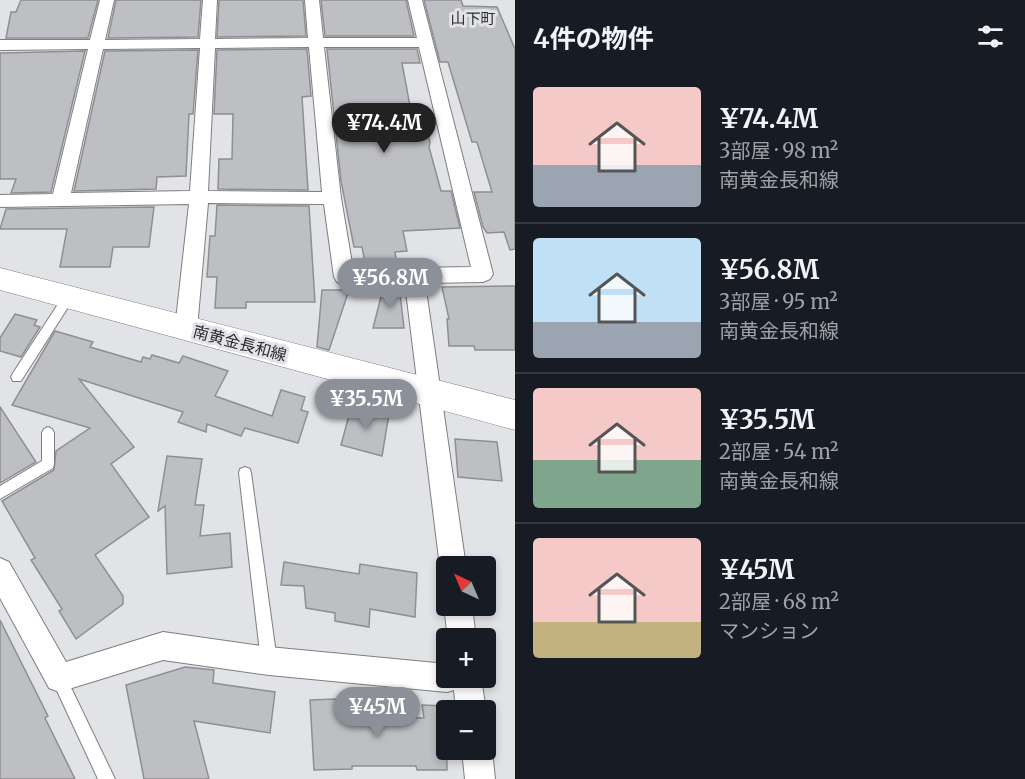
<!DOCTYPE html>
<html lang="ja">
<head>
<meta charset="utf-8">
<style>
  body { margin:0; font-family:Merriweather,"Noto Sans JP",serif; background:#20242c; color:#f1f3f6; height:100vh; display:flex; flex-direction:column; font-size:22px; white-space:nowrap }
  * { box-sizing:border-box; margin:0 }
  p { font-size:20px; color:#9ea1a6 }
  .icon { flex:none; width:33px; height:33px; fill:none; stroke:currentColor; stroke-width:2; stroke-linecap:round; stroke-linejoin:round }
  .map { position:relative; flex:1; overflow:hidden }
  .panel { display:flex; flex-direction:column; background:#171b24; width:510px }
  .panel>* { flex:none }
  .needle { width:39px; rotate:316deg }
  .controls { position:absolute; left:436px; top:556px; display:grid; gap:12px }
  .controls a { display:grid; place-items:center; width:60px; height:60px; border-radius:6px; background:#171b24; box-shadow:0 3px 9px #0003; font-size:30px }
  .price { position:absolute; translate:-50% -51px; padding:0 14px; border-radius:21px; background:#8c9099; color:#fff; font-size:20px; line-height:39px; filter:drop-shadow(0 2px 3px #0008) }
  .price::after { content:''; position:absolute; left:50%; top:36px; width:18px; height:14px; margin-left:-9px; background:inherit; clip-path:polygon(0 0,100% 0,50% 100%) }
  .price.selected { background:#222; color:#fff }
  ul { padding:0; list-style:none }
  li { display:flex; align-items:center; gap:18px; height:150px; padding:0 18px }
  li+li { border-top:2px solid #363941 }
  li span { display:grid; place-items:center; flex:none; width:168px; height:120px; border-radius:6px; color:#555 }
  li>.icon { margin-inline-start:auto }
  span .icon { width:72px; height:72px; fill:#fffc; stroke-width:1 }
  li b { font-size:26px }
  h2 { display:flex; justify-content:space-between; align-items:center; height:72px; padding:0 18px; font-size:26px }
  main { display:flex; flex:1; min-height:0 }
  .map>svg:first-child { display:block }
  .building { fill:#bebfc3; stroke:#8e8f93; stroke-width:1.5 }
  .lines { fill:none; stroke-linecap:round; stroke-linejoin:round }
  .lane-casing { stroke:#7e7e82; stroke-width:2 }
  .street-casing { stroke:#7e7e82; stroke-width:2 }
  .secondary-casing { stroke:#7e7e82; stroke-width:1 }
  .lane { fill:#fff; fill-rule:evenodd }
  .street { fill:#fff; fill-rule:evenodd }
  .secondary { fill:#fff; fill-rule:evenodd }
  .labels { text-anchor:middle; stroke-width:6; stroke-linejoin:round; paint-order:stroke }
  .far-neighbourhood-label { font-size:15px; fill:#2d2d2f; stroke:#e2e3e7 }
  .street-label { font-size:16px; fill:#2d2d2f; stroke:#e2e3e7 }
</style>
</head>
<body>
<main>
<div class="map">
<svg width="515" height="779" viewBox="0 0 515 779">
  <rect width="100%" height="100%" fill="#e2e3e7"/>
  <g class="building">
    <path d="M 21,0 L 98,0 L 88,38 L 6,38 L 11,12 L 16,12 Z"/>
    <path d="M 116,0 L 201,0 L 198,37 L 108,38 Z"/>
    <path d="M 219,0 L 303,0 L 306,36 L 217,37 Z"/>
    <path d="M 321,0 L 406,0 L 414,36 L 325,36 Z"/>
    <path d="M 424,0 L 461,0 L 463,6 L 497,7 L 515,49 L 515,249 L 510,250 L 504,232 L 487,233 L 483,227 L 474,192 L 492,192 L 477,142 L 472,142 L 448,62 L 440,62 Z"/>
    <path d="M 307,49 L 311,96 L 302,97 L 308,190 L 218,189 L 219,159 L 232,159 L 233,114 L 214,114 L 217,50 Z"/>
    <path d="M 327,49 L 417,49 L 420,63 L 402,63 L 412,117 L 422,117 L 430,142 L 429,147 L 441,191 L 451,191 L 460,228 L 403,231 L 407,251 L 395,252 L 397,266 L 366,267 L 362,247 L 354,247 L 341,181 Z"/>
    <path d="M 198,50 L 193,114 L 189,114 L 186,176 L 157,177 L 156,189 L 74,191 L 105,51 Z"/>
    <path d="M 85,51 L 51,192 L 11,193 L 16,179 L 0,179 L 0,53 Z"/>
    <path d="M 217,205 L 309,206 L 315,302 L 246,302 L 246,308 L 215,308 L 217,277 L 207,277 L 210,236 L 215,236 Z"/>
    <path d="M 154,207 L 149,247 L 113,247 L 110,267 L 60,267 L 67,229 L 0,229 L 6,209 Z"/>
    <path d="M 399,285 L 404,328 L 373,328 L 383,289 L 373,286 Z"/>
    <path d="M 515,286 L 515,350 L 475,350 L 474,346 L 449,346 L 447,319 L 449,319 L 442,287 Z"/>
    <path d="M 322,290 L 349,290 L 329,350 L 317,347 Z"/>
    <path d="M 15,314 L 37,320 L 34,325 L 40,327 L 21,357 L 0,351 L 0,338 Z"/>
    <path d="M 55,331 L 93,342 L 90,347 L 141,362 L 143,357 L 150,359 L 152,355 L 179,363 L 183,356 L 228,371 L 215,396 L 272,416 L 281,390 L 305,397 L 301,410 L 308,412 L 298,443 L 245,428 L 241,436 L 207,424 L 206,432 L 178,422 L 183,412 L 79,379 L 134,447 L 111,464 L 149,517 L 95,555 L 123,596 L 123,604 L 76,639 L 59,611 L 62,609 L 31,560 L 35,558 L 2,501 L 54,470 L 56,451 L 90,428 L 12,405 Z"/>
    <path d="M 352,404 L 389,414 L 382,456 L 341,445 Z"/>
    <path d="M 0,407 L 36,462 L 0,483 Z"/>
    <path d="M 455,439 L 497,442 L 502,481 L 458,477 Z"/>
    <path d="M 167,456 L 202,459 L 195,505 L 204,505 L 200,536 L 230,533 L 232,567 L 167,574 L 165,506 L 158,511 Z"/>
    <path d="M 284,562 L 359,574 L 360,564 L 417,573 L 415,617 L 370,609 L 369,627 L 335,621 L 335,613 L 306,608 L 304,586 L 281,585 Z"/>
    <path d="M 0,620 L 48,716 L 45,718 L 75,779 L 0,779 Z"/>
    <path d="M 185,667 L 214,670 L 213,683 L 275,692 L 270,733 L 194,721 L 209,779 L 144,779 L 126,685 Z"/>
    <path d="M 336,699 L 337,706 L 380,707 L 380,717 L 424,718 L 422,705 L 446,706 L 447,770 L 417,770 L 416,766 L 352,766 L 352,769 L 314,770 L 310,700 Z"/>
  </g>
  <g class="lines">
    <g class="lane-casing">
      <g id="lane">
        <path d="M 68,294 L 72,295 L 73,298 L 72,301 L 21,381 L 13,381 L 11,377 L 13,373 L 64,295 Z"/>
        <path d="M 48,427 L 52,429 L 54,433 L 54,464 L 53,468 L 0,499 L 0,486 L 42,461 L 42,433 L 44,429 Z"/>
        <path d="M 245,467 L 250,469 L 251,473 L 277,661 L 274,666 L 269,669 L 264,666 L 261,661 L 239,473 L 240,469 Z"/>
        <path d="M 59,670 L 64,673 L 115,779 L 98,779 L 51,678 L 54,673 Z"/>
      </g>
    </g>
    <g class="street-casing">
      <g id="street">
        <path d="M 100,0 L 114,0 L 105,40 L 200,39 L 203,0 L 217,0 L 215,39 L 308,38 L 305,0 L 319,0 L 323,38 L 417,38 L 408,0 L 422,0 L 493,274 L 490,279 L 483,282 L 425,283 L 466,567 L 447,567 L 447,578 L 444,576 L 440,567 L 405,283 L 344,285 L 337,282 L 334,277 L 324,204 L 208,203 L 197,329 L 193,335 L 186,338 L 179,335 L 175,329 L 189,204 L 0,207 L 0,195 L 53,194 L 88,49 L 0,50 L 0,40 L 90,40 ZM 309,47 L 322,192 L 208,191 L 215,48 ZM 324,47 L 419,47 L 471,267 L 353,269 L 341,198 ZM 200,48 L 190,191 L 71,193 L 103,49 Z"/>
        <path d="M 0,558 L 9,562 L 66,662 L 163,632 L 269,647 L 447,664 L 447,678 L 481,678 L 486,711 L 456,711 L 454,690 L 447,692 L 269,675 L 163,660 L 59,692 L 49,688 L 0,598 Z"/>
        <path d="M 447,600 L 447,606 L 472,606 L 476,639 L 448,639 L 444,606 Z"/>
        <path d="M 486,739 L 492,750 L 495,779 L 465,779 L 462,750 L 486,750 Z"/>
      </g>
    </g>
    <g class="secondary-casing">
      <path id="secondary" d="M 0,268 L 515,400 L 515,430 L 0,290 Z"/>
    </g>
    <use href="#lane" class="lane"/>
    <use href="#street" class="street"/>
    <use href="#secondary" class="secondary"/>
  </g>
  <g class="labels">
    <g class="far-neighbourhood-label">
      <text x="473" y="24">山下町</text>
    </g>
    <g class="street-label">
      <text transform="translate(240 343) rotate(15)" y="6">南黄金長和線</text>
    </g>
  </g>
</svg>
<div class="controls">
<a><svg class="needle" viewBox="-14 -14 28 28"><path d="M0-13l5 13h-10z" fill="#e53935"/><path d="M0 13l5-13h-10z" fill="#9ea1a6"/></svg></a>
<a>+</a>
<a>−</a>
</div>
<b class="price selected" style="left:384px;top:154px">¥74.4M</b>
<b class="price" style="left:390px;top:309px">¥56.8M</b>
<b class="price" style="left:366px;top:430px">¥35.5M</b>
<b class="price" style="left:377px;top:738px">¥45M</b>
</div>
<section class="panel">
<h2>4件の物件<svg class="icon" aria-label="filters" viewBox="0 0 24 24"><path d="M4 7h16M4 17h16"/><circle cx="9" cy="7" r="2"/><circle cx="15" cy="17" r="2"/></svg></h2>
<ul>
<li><span style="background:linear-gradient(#f6c9c9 65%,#9aa5b1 0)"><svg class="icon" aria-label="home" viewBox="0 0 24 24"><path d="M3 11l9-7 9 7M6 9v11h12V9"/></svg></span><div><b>¥74.4M</b><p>3部屋 · 98 m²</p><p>南黄金長和線</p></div></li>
<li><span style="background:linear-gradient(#bfe0f5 70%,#9aa5b1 0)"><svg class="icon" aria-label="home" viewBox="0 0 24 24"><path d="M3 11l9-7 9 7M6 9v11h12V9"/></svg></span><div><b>¥56.8M</b><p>3部屋 · 95 m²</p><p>南黄金長和線</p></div></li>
<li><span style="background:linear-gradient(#f6c9c9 60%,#7fa58c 0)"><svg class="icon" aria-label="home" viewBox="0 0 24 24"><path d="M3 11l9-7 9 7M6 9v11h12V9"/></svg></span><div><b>¥35.5M</b><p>2部屋 · 54 m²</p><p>南黄金長和線</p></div></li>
<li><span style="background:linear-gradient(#f6c9c9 70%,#c2b280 0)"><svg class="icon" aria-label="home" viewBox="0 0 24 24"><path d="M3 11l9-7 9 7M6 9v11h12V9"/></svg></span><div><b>¥45M</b><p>2部屋 · 68 m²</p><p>マンション</p></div></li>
</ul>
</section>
</main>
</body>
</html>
